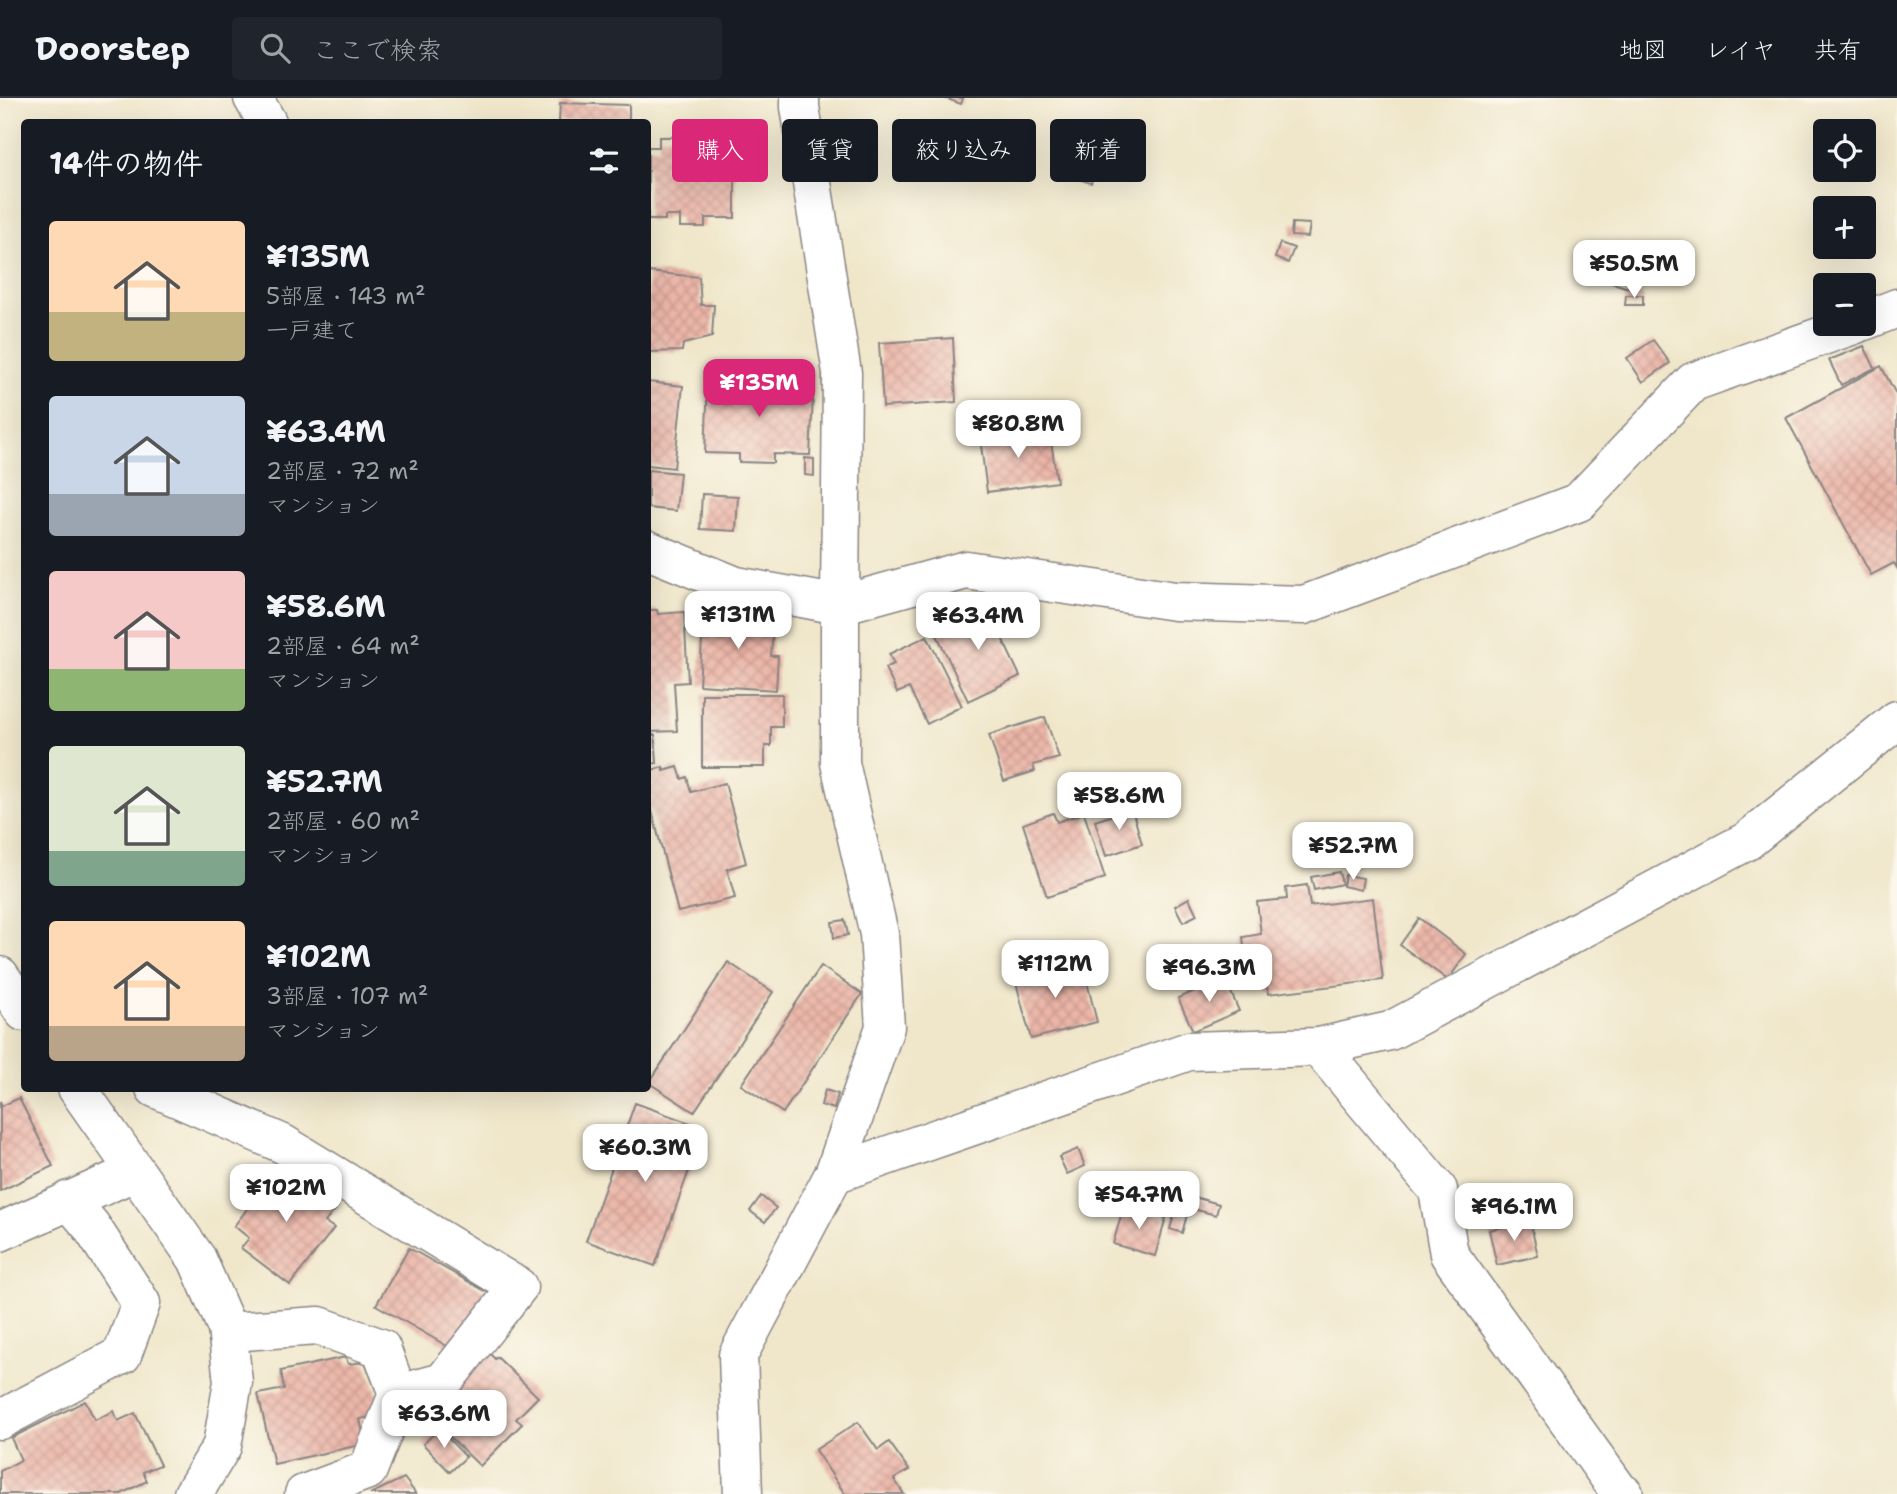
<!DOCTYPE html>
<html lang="ja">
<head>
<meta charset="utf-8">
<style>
  body { margin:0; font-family:"Shantell Sans","Klee One",sans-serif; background:#20242c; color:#f1f3f6; height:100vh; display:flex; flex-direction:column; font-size:26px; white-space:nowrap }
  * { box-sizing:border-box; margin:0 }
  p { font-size:23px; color:#9ea1a6 }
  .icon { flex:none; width:38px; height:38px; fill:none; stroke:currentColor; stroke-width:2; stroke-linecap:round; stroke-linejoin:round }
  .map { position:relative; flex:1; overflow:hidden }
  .drawer { position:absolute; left:21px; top:21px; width:630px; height:973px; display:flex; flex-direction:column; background:#171b24; border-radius:7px; box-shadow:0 7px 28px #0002 }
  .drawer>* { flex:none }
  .top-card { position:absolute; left:672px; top:21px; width:665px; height:63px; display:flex; gap:14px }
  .buttons { position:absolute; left:1813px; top:21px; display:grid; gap:14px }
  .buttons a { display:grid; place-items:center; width:63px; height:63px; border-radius:7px; background:#171b24; box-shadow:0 7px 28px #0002; font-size:35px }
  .price { position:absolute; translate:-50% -60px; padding:0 16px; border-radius:14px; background:#fff; color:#222; font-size:23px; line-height:46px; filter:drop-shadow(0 2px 4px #0008) }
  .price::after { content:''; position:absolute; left:50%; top:42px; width:21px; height:16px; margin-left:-10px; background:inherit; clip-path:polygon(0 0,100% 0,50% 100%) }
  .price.selected { background:#db2777; color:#fff }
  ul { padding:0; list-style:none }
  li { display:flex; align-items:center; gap:21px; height:175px; padding:0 28px }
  li span { display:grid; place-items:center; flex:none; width:196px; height:140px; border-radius:7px; color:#555 }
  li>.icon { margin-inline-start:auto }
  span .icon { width:84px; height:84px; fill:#fffc; stroke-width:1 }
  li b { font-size:30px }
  h2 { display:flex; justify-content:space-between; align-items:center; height:84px; padding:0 28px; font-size:30px }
  .chip { padding:0 24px; border-radius:7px; background:#171b24; box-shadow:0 7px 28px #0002; font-size:24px; line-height:63px }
  .chip.selected { background:#db2777; color:#fff }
  header { display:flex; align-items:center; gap:42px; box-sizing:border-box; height:98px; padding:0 35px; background:#171b24; border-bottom:2px solid #363941 }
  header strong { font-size:33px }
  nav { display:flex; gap:38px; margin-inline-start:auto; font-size:24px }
  .search { width:490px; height:63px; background:#20242c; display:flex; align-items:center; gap:18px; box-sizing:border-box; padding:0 24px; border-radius:7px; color:#9ea1a6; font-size:26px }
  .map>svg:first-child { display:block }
  .building { fill:url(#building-cross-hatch) }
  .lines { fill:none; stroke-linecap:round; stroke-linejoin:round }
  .minor-casing { stroke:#898483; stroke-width:41 }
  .minor { stroke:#fff; stroke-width:38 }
</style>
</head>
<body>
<header>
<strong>Doorstep</strong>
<div class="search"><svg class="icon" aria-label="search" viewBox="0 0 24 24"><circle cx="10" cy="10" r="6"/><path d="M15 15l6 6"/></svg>ここで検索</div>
<nav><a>地図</a><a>レイヤ</a><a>共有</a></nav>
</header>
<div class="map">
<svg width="1897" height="1396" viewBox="0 0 1897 1396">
  <defs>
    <pattern id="building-cross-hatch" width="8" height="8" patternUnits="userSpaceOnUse" patternTransform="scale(1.75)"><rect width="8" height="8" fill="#ebb5a7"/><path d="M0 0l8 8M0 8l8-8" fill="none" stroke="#c99b91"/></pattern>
  </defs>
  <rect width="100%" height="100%" fill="#fbf7ec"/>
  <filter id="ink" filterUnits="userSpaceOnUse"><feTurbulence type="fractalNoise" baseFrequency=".0143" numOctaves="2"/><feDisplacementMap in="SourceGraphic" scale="14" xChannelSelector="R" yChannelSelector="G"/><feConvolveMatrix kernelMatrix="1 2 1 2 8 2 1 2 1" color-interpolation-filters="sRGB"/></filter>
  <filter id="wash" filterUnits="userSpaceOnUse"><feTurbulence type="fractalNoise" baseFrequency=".00686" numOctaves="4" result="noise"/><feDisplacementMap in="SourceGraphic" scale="28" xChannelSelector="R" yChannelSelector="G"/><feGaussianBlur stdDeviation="1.57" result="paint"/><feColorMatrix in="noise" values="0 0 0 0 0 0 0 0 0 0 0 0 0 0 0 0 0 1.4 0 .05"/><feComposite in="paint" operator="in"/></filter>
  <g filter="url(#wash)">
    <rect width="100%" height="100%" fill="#f0e7cb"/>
    <g id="blocks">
      <g class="building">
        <path d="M 944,0 L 963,0 L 961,6 Z"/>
        <path d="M 560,5 L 629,7 L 629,24 L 559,24 Z"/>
        <path d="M 735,38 L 735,120 L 705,120 L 705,129 L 680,129 L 680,118 L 665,118 L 665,122 L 648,122 L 648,49 L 659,49 L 659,39 Z"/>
        <path d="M 1075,62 L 1097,69 L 1091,85 L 1069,78 Z"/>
        <path d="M 1292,125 L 1310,126 L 1308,139 L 1291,138 Z"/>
        <path d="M 1280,145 L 1294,150 L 1288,165 L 1275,160 Z"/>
        <path d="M 1601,155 L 1635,167 L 1628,190 L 1594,179 Z"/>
        <path d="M 648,174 L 699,179 L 701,207 L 714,207 L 712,239 L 683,246 L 682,253 L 648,254 Z"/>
        <path d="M 1626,197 L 1643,197 L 1643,207 L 1625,207 Z"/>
        <path d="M 953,240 L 956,304 L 883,309 L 879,245 Z"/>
        <path d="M 1653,242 L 1670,265 L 1643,284 L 1627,260 Z"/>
        <path d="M 1864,248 L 1875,270 L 1841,287 L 1829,262 Z"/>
        <path d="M 1881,268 L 1897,298 L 1897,470 L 1894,465 L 1871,477 L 1786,320 Z"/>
        <path d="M 743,278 L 805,281 L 805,299 L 813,300 L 810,357 L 773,356 L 773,365 L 739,364 L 739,356 L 705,355 L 708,284 L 742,285 Z"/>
        <path d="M 648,284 L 683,288 L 674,370 L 648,367 Z"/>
        <path d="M 1049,329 L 1057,384 L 987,394 L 980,339 Z"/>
        <path d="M 805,360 L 814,361 L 814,378 L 805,377 Z"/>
        <path d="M 648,372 L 680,375 L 676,413 L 648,410 Z"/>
        <path d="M 702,396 L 738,398 L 736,433 L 700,431 Z"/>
        <path d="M 984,502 L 1020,578 L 968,603 L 936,535 L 962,523 L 958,514 Z"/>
        <path d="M 648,512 L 657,512 L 658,516 L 684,514 L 688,584 L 674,585 L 677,633 L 648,634 Z"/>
        <path d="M 704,513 L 774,518 L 771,558 L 778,558 L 776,592 L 699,587 Z"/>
        <path d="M 927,538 L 962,608 L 927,626 L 909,590 L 897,595 L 885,570 L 894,566 L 889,556 Z"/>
        <path d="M 702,596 L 782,596 L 782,629 L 771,629 L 771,648 L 765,648 L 765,669 L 702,669 Z"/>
        <path d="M 1045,619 L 1059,660 L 1033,667 L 1035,673 L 1004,683 L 989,637 Z"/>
        <path d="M 648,637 L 655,637 L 657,665 L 648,666 Z"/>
        <path d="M 663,669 L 664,673 L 678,669 L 682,681 L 687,679 L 691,694 L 725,685 L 746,765 L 727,771 L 735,800 L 678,814 L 651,709 L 648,710 L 648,673 Z"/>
        <path d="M 1132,711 L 1142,746 L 1106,758 L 1095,723 Z"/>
        <path d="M 1053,715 L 1057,724 L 1084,715 L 1105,780 L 1047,799 L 1023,726 Z"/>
        <path d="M 1339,774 L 1342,786 L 1314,792 L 1311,779 Z"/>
        <path d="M 1345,777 L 1363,780 L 1361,792 L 1343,788 Z"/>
        <path d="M 1307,787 L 1310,808 L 1373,800 L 1383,882 L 1268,896 L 1264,865 L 1246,867 L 1243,839 L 1261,836 L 1257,804 L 1287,801 L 1286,790 Z"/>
        <path d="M 1189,800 L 1197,817 L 1183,824 L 1175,808 Z"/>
        <path d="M 1419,820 L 1466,856 L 1448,882 L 1400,847 Z"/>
        <path d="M 845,822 L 848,837 L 834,840 L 832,824 Z"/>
        <path d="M 728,864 L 773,894 L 694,1014 L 649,985 Z"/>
        <path d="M 1067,864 L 1071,880 L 1085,876 L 1097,924 L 1031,941 L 1014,877 Z"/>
        <path d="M 821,868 L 862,896 L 783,1015 L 741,987 Z"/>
        <path d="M 1225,880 L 1239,913 L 1193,933 L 1178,900 Z"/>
        <path d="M 825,992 L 838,996 L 834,1011 L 821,1007 Z"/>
        <path d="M 19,1000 L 53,1068 L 0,1093 L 0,1003 L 2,1008 Z"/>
        <path d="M 635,1005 L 704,1030 L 655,1168 L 586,1143 Z"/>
        <path d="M 1078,1051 L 1085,1068 L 1067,1076 L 1059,1059 Z"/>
        <path d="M 283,1065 L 338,1108 L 325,1124 L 334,1130 L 290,1187 L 241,1150 L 249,1140 L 234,1128 Z"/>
        <path d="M 1158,1089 L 1219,1106 L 1216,1117 L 1155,1101 Z"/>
        <path d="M 761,1098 L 776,1110 L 765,1124 L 750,1113 Z"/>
        <path d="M 1124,1107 L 1166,1120 L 1155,1158 L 1113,1146 Z"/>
        <path d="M 1175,1113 L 1187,1117 L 1182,1135 L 1170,1131 Z"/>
        <path d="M 1530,1123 L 1538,1158 L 1497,1167 L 1489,1132 Z"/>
        <path d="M 409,1150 L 492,1197 L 459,1255 L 376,1207 Z"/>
        <path d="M 487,1253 L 495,1261 L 497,1259 L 538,1299 L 516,1321 L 522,1326 L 480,1368 L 426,1316 Z"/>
        <path d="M 346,1259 L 348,1266 L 365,1264 L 385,1316 L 360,1321 L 365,1346 L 274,1366 L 258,1296 L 284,1291 L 281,1273 Z"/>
        <path d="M 85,1303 L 95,1322 L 113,1313 L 118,1323 L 135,1315 L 160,1367 L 143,1374 L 147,1383 L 121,1396 L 0,1396 L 0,1373 L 21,1362 L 11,1340 Z"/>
        <path d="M 858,1324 L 878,1352 L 889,1344 L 909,1372 L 894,1381 L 904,1396 L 845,1396 L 815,1352 Z"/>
        <path d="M 439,1331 L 466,1359 L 450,1374 L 423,1346 Z"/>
        <path d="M 404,1380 L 416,1396 L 370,1396 Z"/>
      </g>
    </g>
  </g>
  <g filter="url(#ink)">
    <use href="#blocks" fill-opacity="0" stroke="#898483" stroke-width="2"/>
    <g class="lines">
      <g class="minor-casing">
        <g id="minor">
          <path d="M 253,0 L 267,24"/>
          <path d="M 1864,223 L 1897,210"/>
          <path d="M 648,452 L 736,488 L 840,507 L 966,472 L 1175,503 L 1304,507 L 1579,404 L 1693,284 L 1856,226"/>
          <path d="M 0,878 L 24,914"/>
          <path d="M 1319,949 L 1438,1092 L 1449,1156 L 1619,1393 L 1624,1396"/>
          <path d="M 77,990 L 197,1161 L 227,1230 L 233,1284 L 222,1348 L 193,1396"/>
          <path d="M 155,990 L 283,1046 L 518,1189 L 443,1284 L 398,1296"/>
          <path d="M 834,1076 L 1189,953 L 1319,949 L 1390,933 L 1747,743 L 1897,622"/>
          <path d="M 0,1134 L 134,1074"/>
          <path d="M 228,1234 L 319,1228 L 381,1250 L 398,1296 L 368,1372 L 304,1396"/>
          <path d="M 0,1322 L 122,1257 L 141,1205 L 91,1128 L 69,1102"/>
          <path d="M 743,1396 L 738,1257 L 834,1076 L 885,929 L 879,836 L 840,665 L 840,507 L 842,275 L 800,9 L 800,0"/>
        </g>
      </g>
      <use href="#minor" class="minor"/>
    </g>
  </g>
</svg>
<div class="buttons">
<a><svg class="icon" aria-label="locate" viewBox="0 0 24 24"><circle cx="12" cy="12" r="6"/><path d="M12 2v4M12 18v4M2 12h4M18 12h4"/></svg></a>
<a>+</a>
<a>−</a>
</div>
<b class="price" style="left:1634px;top:202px">¥50.5M</b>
<b class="price selected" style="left:759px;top:321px">¥135M</b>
<b class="price" style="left:1018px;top:362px">¥80.8M</b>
<b class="price" style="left:738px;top:553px">¥131M</b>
<b class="price" style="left:978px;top:554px">¥63.4M</b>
<b class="price" style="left:1119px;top:734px">¥58.6M</b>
<b class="price" style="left:1353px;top:784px">¥52.7M</b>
<b class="price" style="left:1055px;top:902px">¥112M</b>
<b class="price" style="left:1209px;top:906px">¥96.3M</b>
<b class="price" style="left:645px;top:1086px">¥60.3M</b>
<b class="price" style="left:286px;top:1126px">¥102M</b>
<b class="price" style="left:1139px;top:1133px">¥54.7M</b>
<b class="price" style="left:1514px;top:1145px">¥96.1M</b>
<b class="price" style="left:444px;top:1352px">¥63.6M</b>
<div class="top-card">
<a class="chip selected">購入</a>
<a class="chip">賃貸</a>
<a class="chip">絞り込み</a>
<a class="chip">新着</a>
</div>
<section class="drawer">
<h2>14件の物件<svg class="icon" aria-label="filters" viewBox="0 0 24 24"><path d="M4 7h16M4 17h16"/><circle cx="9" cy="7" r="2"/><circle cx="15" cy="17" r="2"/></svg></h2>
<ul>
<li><span style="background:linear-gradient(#ffd9b3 65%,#c2b280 0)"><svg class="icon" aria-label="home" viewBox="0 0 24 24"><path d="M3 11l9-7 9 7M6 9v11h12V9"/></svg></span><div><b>¥135M</b><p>5部屋 · 143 m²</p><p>一戸建て</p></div></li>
<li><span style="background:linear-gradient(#c9d6e8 70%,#9aa5b1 0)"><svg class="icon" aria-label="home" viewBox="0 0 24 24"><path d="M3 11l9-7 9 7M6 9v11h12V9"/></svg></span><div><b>¥63.4M</b><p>2部屋 · 72 m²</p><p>マンション</p></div></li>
<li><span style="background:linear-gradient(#f6c9c9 70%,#8fb573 0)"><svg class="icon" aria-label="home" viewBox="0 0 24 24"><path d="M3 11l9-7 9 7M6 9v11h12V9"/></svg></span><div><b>¥58.6M</b><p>2部屋 · 64 m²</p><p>マンション</p></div></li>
<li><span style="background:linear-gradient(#dfe7d0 75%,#7fa58c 0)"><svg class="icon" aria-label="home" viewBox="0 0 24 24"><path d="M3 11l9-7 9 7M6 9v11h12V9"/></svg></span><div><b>¥52.7M</b><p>2部屋 · 60 m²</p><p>マンション</p></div></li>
<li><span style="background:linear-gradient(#ffd9b3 75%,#b9a48a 0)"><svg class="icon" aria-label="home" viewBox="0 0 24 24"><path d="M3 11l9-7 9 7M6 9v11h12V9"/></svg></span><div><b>¥102M</b><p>3部屋 · 107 m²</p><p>マンション</p></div></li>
</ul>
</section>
</div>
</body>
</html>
